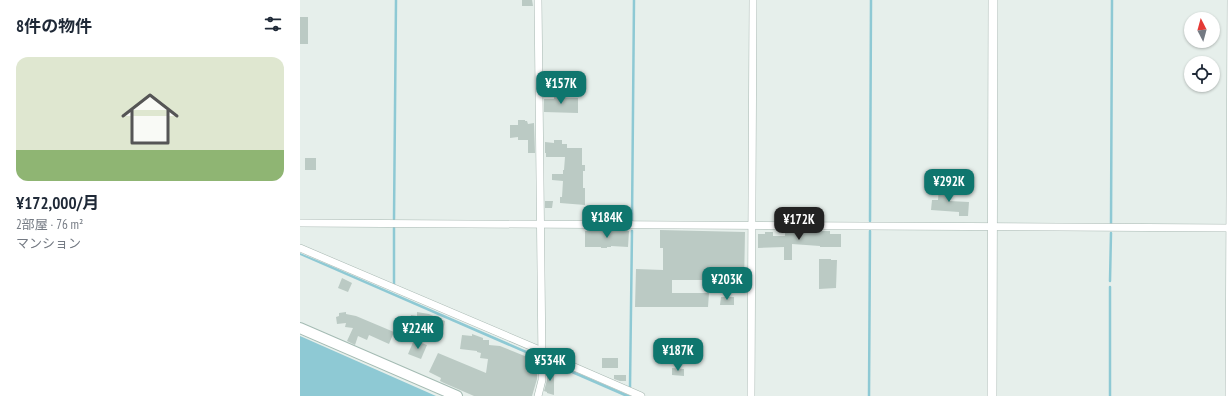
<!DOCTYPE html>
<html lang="ja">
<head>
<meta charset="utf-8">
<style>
  body { margin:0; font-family:"PT Sans Narrow","Noto Sans JP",sans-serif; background:#f6f6f7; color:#1f2937; height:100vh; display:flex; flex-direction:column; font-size:15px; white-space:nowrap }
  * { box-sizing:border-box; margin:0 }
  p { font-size:13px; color:#747a83 }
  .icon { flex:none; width:22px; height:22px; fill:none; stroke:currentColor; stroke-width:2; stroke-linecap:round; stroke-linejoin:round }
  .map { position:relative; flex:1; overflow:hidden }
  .details { display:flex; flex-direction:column; background:#fff; width:300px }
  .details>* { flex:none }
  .needle { width:26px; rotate:354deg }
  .buttons { position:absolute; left:884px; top:12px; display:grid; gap:8px }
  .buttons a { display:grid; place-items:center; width:36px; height:36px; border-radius:50%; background:#fff; box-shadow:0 1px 3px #0004; font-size:20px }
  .price { position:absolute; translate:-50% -34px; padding:0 9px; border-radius:8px; background:#0f766e; color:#fff; font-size:13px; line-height:26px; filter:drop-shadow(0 1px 2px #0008) }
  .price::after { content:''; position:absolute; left:50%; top:24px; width:12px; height:9px; margin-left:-6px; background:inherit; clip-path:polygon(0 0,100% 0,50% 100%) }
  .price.current { background:#222; color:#fff }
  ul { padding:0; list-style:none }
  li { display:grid; align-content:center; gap:8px; height:212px; padding:0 16px }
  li+li { border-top:1px solid #e0e1e3 }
  li span { display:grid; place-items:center; height:124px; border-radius:12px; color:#555 }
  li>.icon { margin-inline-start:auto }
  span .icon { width:72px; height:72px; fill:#fffc; stroke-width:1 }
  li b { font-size:17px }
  h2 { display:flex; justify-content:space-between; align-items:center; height:48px; padding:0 16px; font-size:17px }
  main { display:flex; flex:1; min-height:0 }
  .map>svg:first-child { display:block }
  .water { fill:#8ec9d4 }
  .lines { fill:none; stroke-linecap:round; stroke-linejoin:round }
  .stream { stroke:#8ec9d4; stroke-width:2.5 }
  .building { fill:#bbcac4 }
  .minor-casing { stroke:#a8b8b2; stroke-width:8 }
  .tertiary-casing { stroke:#a8b8b2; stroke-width:10 }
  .secondary-casing { stroke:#a4bbb3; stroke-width:12 }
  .minor { stroke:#fff; stroke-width:7 }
  .tertiary { stroke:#fff; stroke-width:9 }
  .secondary { stroke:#fff; stroke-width:10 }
</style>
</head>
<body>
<main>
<section class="details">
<h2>8件の物件<svg class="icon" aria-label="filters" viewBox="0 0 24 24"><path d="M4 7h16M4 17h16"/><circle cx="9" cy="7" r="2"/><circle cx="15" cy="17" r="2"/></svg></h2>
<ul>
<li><span style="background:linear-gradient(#dfe7d0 75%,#8fb573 0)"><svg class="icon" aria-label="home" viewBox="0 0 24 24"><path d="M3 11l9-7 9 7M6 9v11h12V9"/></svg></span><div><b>¥172,000/月</b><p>2部屋 · 76 m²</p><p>マンション</p></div></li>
</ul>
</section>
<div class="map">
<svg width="932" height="396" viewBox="0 0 932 396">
  <rect width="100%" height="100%" fill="#e6efeb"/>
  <g class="water">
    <path d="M 0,253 L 29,265 L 331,396 L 324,396 L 0,255 Z"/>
    <path d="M 0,336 L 136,396 L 0,396 Z"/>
  </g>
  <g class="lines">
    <g class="stream">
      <path d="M 94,219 L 96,0"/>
      <path d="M 332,221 L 334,0"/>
      <path d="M 570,221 L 571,0"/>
      <path d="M 811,224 L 812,0"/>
      <path d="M 810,281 L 811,233"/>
      <path d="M 94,284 L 94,228"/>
      <path d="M 330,387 L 332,231"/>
      <path d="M 569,396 L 570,231"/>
      <path d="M 810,396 L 810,287"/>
    </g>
  </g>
  <g class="building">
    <path d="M 222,0 L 232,0 L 233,6 L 222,6 Z"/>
    <rect x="0" y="17" width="8" height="27"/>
    <path d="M 254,97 L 278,98 L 278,113 L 244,112 L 244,99 L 254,99 Z"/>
    <path d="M 218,120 L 225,120 L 225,121 L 227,121 L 228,124 L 234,123 L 235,153 L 228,153 L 228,140 L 218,140 L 218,137 L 210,138 L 210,125 L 218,125 Z"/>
    <path d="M 254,140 L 262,140 L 262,144 L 267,144 L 267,148 L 282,148 L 282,165 L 285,165 L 285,171 L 283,171 L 283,188 L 285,188 L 285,205 L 260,203 L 260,197 L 262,197 L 263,181 L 252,180 L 252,174 L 263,174 L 263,170 L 264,170 L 265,157 L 246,157 L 246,153 L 245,153 L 245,142 L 254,143 Z"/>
    <rect x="5" y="158" width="11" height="12"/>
    <path d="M 639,187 L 651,188 L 650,201 L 669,202 L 668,216 L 659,216 L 659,212 L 631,210 L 632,200 L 638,200 Z"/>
    <path d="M 245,201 L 253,201 L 252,208 L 245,208 Z"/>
    <path d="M 360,230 L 445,232 L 444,285 L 404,285 L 404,280 L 372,280 L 372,293 L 409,293 L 408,307 L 335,307 L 336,269 L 363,270 L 363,248 L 360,248 Z"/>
    <path d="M 285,231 L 329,231 L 328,247 L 311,246 L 311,247 L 307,247 L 307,248 L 301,248 L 301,247 L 285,247 Z"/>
    <path d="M 485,231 L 530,231 L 530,234 L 541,234 L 541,247 L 520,247 L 520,246 L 492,244 L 492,260 L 484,260 L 484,247 L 458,248 L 458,234 L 465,234 L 465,232 L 473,232 L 473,236 L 485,236 Z"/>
    <path d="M 519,259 L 531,259 L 531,260 L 537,260 L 536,288 L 519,289 Z"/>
    <path d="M 42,278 L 52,283 L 48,292 L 38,288 Z"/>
    <path d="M 421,297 L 434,297 L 434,305 L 420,305 Z"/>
    <path d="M 46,312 L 46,314 L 56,316 L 94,332 L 89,344 L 69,335 L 67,340 L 58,336 L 55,345 L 47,341 L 53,328 L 45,327 L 46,323 L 37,324 L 36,317 L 39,316 L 39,313 Z"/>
    <path d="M 117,312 L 129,314 L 145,321 L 143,331 L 128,330 L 129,327 L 109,324 L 111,315 L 117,316 Z"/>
    <path d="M 172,334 L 183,338 L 183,340 L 189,340 L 189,345 L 200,346 L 237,361 L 237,379 L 232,396 L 174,396 L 144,383 L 140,381 L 141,378 L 129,372 L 138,353 L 186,373 L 188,359 L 180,358 L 181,353 L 177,352 L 177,351 L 160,349 L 162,335 L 172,336 Z"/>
    <path d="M 114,340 L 127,345 L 121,359 L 108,354 Z"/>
    <rect x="302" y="358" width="16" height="10"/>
    <path d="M 247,367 L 254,369 L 254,395 L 247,393 L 247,392 L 244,391 L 247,380 Z"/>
    <path d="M 372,368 L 384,369 L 384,376 L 372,375 Z"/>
    <path d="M 314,375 L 326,375 L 326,381 L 320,381 L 314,379 Z"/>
  </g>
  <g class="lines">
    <g class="minor-casing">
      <g id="minor">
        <path d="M 0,223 L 932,228"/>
        <path d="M 0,248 L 242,351"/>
        <path d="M 242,353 L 341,396"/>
        <path d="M 238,396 L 242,380 L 242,362 L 238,0"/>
        <path d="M 451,396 L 453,0"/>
        <path d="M 929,396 L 931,0"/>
      </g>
    </g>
    <g class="tertiary-casing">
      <path id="tertiary" d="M 692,396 L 693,0"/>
    </g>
    <g class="secondary-casing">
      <path id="secondary" d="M 0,328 L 157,396"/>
    </g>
    <use href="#minor" class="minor"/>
    <use href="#tertiary" class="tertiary"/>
    <use href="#secondary" class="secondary"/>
  </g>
</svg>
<div class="buttons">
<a><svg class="needle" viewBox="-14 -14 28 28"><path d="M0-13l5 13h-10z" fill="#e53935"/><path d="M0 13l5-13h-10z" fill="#747a83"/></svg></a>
<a><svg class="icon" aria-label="locate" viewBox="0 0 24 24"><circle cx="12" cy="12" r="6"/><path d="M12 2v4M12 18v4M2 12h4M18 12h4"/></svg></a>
</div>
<b class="price" style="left:261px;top:105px">¥157K</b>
<b class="price" style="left:649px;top:203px">¥292K</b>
<b class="price" style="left:307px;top:239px">¥184K</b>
<b class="price current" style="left:499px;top:241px">¥172K</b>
<b class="price" style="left:427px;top:301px">¥203K</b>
<b class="price" style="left:118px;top:350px">¥224K</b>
<b class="price" style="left:378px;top:372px">¥187K</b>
<b class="price" style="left:250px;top:382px">¥534K</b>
</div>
</main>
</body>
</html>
